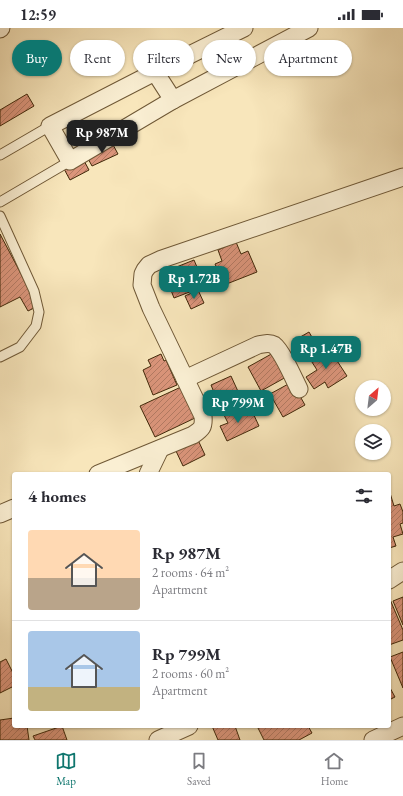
<!DOCTYPE html>
<html lang="en">
<head>
<meta charset="utf-8">
<style>
  body { margin:0; font-family:"EB Garamond",serif; background:#f7f7f7; color:#2b2b33; height:100vh; display:flex; flex-direction:column; font-size:15px; white-space:nowrap }
  * { box-sizing:border-box; margin:0 }
  p { font-size:13px; color:#7c7c81 }
  .icon { flex:none; width:22px; height:22px; fill:none; stroke:currentColor; stroke-width:2; stroke-linecap:round; stroke-linejoin:round }
  .map { position:relative; flex:1; overflow:hidden }
  .sheet { position:absolute; left:12px; top:444px; width:379px; height:256px; display:flex; flex-direction:column; background:#fff; border-radius:4px; box-shadow:0 1px 3px #0004 }
  .sheet>* { flex:none }
  .hud { position:absolute; left:12px; top:12px; width:379px; height:36px; display:flex; gap:8px }
  .needle { width:26px; rotate:28deg }
  .tools { position:absolute; left:355px; top:352px; display:grid; gap:8px }
  .tools a { display:grid; place-items:center; width:36px; height:36px; border-radius:50%; background:#fff; box-shadow:0 1px 3px #0004; font-size:20px }
  .price { position:absolute; translate:-50% -34px; padding:0 9px; border-radius:8px; background:#0f766e; color:#fff; font-size:13px; line-height:26px; filter:drop-shadow(0 1px 2px #0008) }
  .price::after { content:''; position:absolute; left:50%; top:24px; width:12px; height:9px; margin-left:-6px; background:inherit; clip-path:polygon(0 0,100% 0,50% 100%) }
  .price.on { background:#222; color:#fff }
  ul { padding:0; list-style:none }
  li { display:flex; align-items:center; gap:12px; height:100px; padding:0 16px }
  li+li { border-top:1px solid #e1e1e2 }
  li span { display:grid; place-items:center; flex:none; width:112px; height:80px; border-radius:4px; color:#555 }
  li>.icon { margin-inline-start:auto }
  span .icon { width:48px; height:48px; fill:#fffc; stroke-width:1 }
  li b { font-size:17px }
  h2 { display:flex; justify-content:space-between; align-items:center; height:48px; padding:0 16px; font-size:17px }
  .chip { padding:0 14px; border-radius:18px; background:#fff; box-shadow:0 1px 3px #0004; font-size:14px; line-height:36px }
  .chip.on { background:#0f766e; color:#fff }
  .status { display:flex; justify-content:space-between; align-items:center; height:28px; padding:0 20px; background:#fff; direction:ltr }
  .status svg { height:11px; fill:currentColor }
  .tabs { display:flex; justify-content:space-around; align-items:center; height:56px; border-top:1px solid #e1e1e2; background:#fff; font-size:11px; color:#7c7c81 }
  .tabs a { display:grid; justify-items:center; gap:2px }
  .tabs .on { color:#0f766e }
  .map>svg:first-child { display:block }
  .building { fill:url(#building-hatch); stroke:#412809 }
  .lines { fill:none; stroke-linecap:round; stroke-linejoin:round }
  .service-casing { stroke:#6f5836; stroke-width:11 }
  .minor-casing { stroke:#6f5836; stroke-width:19 }
  .service { stroke:#faefd3; stroke-width:9 }
  .minor { stroke:#faefd3; stroke-width:17 }
</style>
</head>
<body>
<div class="status"><b>12:59</b><svg viewBox="0 0 49 12"><path d="M0 12V9h3v3zM5 12V6h3v6zM10 12V3h3v9zM15 12V0h3v12zM26 1h20v11H26zM47 4h2v5h-2z"/></svg></div>
<div class="map">
<svg width="403" height="712" viewBox="0 0 403 712">
  <defs>
    <pattern id="building-hatch" width="6" height="6" patternUnits="userSpaceOnUse"><rect width="6" height="6" fill="#db957b"/><path d="M-1 1l2-2M0 6l6-6M5 7l2-2" fill="none" stroke="#b37a63"/></pattern>
  </defs>
  <rect width="100%" height="100%" fill="#f8e6bb"/>
  <filter id="stains"><feTurbulence type="fractalNoise" baseFrequency=".005" numOctaves="4"/><feColorMatrix values="0 0 0 0 .2 0 0 0 0 .09 0 0 0 0 .02 0 0 0 .5 -.17"/></filter>
  <radialGradient id="worn" r=".72"><stop offset=".6" stop-color="#630" stop-opacity="0"/><stop offset="1" stop-color="#630" stop-opacity=".3"/></radialGradient>
  <g class="building">
    <path d="M 27,66 L 34,78 L 0,98 L 0,82 Z"/>
    <path d="M 111,113 L 118,126 L 92,138 L 85,125 Z"/>
    <path d="M 82,129 L 89,142 L 70,152 L 63,139 Z"/>
    <path d="M 0,206 L 38,278 L 28,283 L 20,269 L 0,279 Z"/>
    <path d="M 236,214 L 241,226 L 248,223 L 257,244 L 224,257 L 215,236 L 222,233 L 218,222 Z"/>
    <path d="M 194,232 L 205,258 L 174,270 L 164,244 Z"/>
    <path d="M 198,262 L 204,275 L 191,281 L 185,268 Z"/>
    <path d="M 309,304 L 316,316 L 302,324 L 295,312 Z"/>
    <path d="M 328,319 L 347,348 L 328,360 L 325,354 L 314,361 L 306,349 L 317,342 L 310,331 Z"/>
    <path d="M 275,324 L 288,348 L 261,363 L 248,339 Z"/>
    <path d="M 161,326 L 164,333 L 166,332 L 177,357 L 153,367 L 143,342 L 151,338 L 148,332 Z"/>
    <path d="M 231,348 L 241,370 L 220,379 L 211,357 Z"/>
    <path d="M 292,354 L 305,377 L 283,389 L 270,366 Z"/>
    <path d="M 181,359 L 195,390 L 155,409 L 140,378 Z"/>
    <path d="M 240,380 L 243,387 L 252,383 L 259,398 L 227,413 L 220,398 L 228,395 L 224,387 Z"/>
    <path d="M 198,412 L 205,427 L 183,438 L 176,423 Z"/>
    <path d="M 389,465 L 390,465 L 394,478 L 400,476 L 403,484 L 403,495 L 400,496 L 403,506 L 393,509 L 396,518 L 389,520 Z"/>
    <path d="M 389,569 L 403,602 L 403,612 L 389,617 Z"/>
    <path d="M 403,569 L 403,597 L 393,573 Z"/>
    <path d="M 403,624 L 403,660 L 390,629 Z"/>
    <path d="M 6,631 L 14,647 L 14,658 L 0,665 L 0,634 Z"/>
    <path d="M 389,658 L 395,669 L 389,672 Z"/>
    <path d="M 14,690 L 14,698 L 27,698 L 29,712 L 0,712 L 0,692 Z"/>
    <path d="M 62,698 L 67,712 L 35,712 L 33,708 Z"/>
    <path d="M 212,698 L 235,698 L 240,712 L 218,712 Z"/>
    <path d="M 257,698 L 308,698 L 312,705 L 299,712 L 264,712 Z"/>
  </g>
  <g class="lines">
    <g class="service-casing">
      <g id="service">
        <path d="M 0,127 L 50,98"/>
        <path d="M 0,174 L 70,133"/>
        <path d="M 0,188 L 34,263 L 39,284 L 36,298 L 20,319 L 0,329"/>
      </g>
    </g>
    <g class="minor-casing">
      <g id="minor">
        <path d="M 244,0 L 155,44 L 50,98 L 70,133 L 173,72 L 309,0"/>
        <path d="M 0,1 L 1,0"/>
        <path d="M 155,44 L 173,72"/>
        <path d="M 185,351 L 258,317 C 263,316 269,314 274,317 C 282,323 294,351 299,361"/>
        <path d="M 98,446 L 193,407 C 202,401 204,399 203,388 L 151,280 L 142,257 L 143,246 L 145,242 L 149,237 L 162,231 L 403,149"/>
        <path d="M 148,446 L 160,421"/>
        <path d="M 0,486 L 14,480"/>
        <path d="M 389,552 L 403,543"/>
        <path d="M 158,712 L 189,698"/>
        <path d="M 373,712 L 403,698"/>
      </g>
    </g>
    <use href="#service" class="service"/>
    <use href="#minor" class="minor"/>
  </g>
  <rect width="100%" height="100%" filter="url(#stains)"/>
  <rect width="100%" height="100%" fill="url(#worn)"/>
</svg>
<div class="tools">
<a><svg class="needle" viewBox="-14 -14 28 28"><path d="M0-13l5 13h-10z" fill="#e53935"/><path d="M0 13l5-13h-10z" fill="#7c7c81"/></svg></a>
<a><svg class="icon" aria-label="layers" viewBox="0 0 24 24"><path d="M12 4l9 5-9 5-9-5zM3 14l9 5 9-5"/></svg></a>
</div>
<b class="price on" style="left:102px;top:126px">Rp 987M</b>
<b class="price" style="left:194px;top:272px">Rp 1.72B</b>
<b class="price" style="left:326px;top:342px">Rp 1.47B</b>
<b class="price" style="left:238px;top:396px">Rp 799M</b>
<div class="hud">
<a class="chip on">Buy</a>
<a class="chip">Rent</a>
<a class="chip">Filters</a>
<a class="chip">New</a>
<a class="chip">Apartment</a>
</div>
<section class="sheet">
<h2>4 homes<svg class="icon" aria-label="filters" viewBox="0 0 24 24"><path d="M4 7h16M4 17h16"/><circle cx="9" cy="7" r="2"/><circle cx="15" cy="17" r="2"/></svg></h2>
<ul>
<li><span style="background:linear-gradient(#ffd9b3 60%,#b9a48a 0)"><svg class="icon" aria-label="home" viewBox="0 0 24 24"><path d="M3 11l9-7 9 7M6 9v11h12V9"/></svg></span><div><b>Rp 987M</b><p>2 rooms · 64 m²</p><p>Apartment</p></div></li>
<li><span style="background:linear-gradient(#a9c7e8 70%,#c2b280 0)"><svg class="icon" aria-label="home" viewBox="0 0 24 24"><path d="M3 11l9-7 9 7M6 9v11h12V9"/></svg></span><div><b>Rp 799M</b><p>2 rooms · 60 m²</p><p>Apartment</p></div></li>
</ul>
</section>
</div>
<nav class="tabs">
<a class="on"><svg class="icon" aria-label="map" viewBox="0 0 24 24"><path d="M3 6l6-2 6 2 6-2v14l-6 2-6-2-6 2zM9 4v14M15 6v14"/></svg>Map</a>
<a><svg class="icon" aria-label="saved" viewBox="0 0 24 24"><path d="M7 4h10v16l-5-4-5 4z"/></svg>Saved</a>
<a><svg class="icon" aria-label="home" viewBox="0 0 24 24"><path d="M3 11l9-7 9 7M6 9v11h12V9"/></svg>Home</a>
</nav>
</body>
</html>
